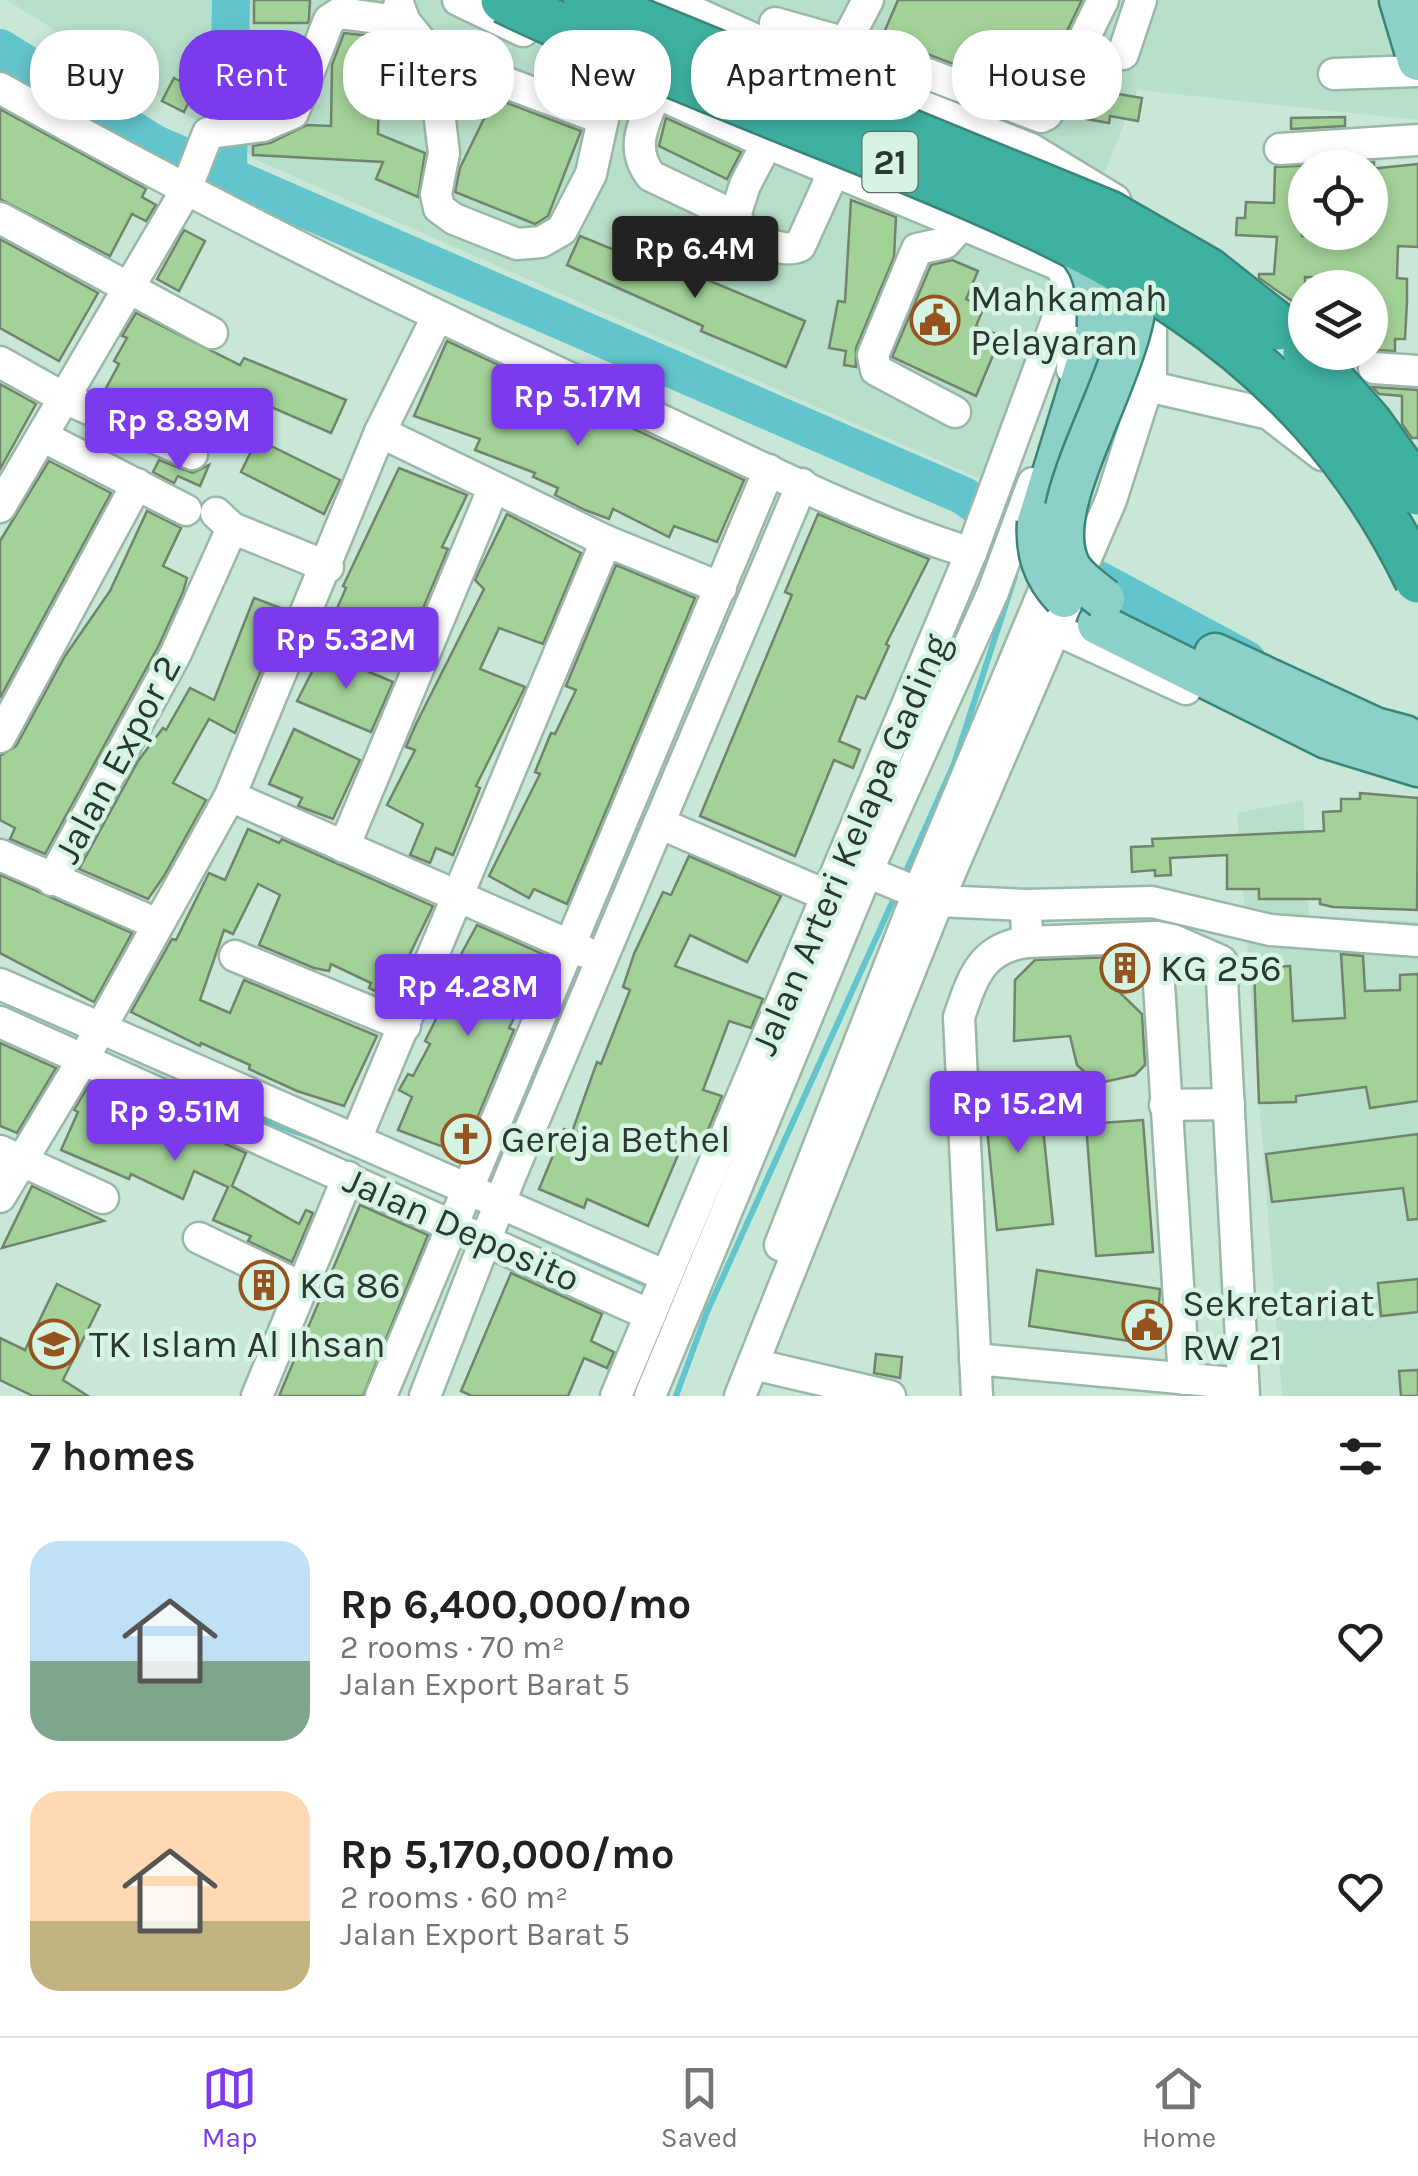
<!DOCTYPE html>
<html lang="en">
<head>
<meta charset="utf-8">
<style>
  body { margin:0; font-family:Karla,sans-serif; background:#f6f6f6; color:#202124; height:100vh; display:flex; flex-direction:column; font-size:38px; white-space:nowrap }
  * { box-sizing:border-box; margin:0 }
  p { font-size:32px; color:#757577 }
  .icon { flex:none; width:55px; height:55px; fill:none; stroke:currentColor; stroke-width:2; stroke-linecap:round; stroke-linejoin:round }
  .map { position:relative; height:1396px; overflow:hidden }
  .side { display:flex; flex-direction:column; background:#fff; flex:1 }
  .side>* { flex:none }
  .guide { position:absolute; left:30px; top:30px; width:1360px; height:90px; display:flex; gap:20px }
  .fabs { position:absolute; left:1288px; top:150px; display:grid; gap:20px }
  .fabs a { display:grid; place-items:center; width:100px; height:100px; border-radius:50%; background:#fff; box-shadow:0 5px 15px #0003; font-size:50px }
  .price { position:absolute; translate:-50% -85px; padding:0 22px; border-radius:10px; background:#7c3aed; color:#fff; font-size:32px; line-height:65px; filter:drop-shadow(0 2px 5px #0008) }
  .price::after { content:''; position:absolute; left:50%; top:60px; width:30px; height:22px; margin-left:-15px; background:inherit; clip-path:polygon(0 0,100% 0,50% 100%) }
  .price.current { background:#222; color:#fff }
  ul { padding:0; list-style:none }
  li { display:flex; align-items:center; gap:30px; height:250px; padding:0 30px }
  li span { display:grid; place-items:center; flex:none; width:280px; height:200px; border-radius:30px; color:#555 }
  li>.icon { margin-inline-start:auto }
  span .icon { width:120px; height:120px; fill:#fffc; stroke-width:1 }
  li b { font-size:42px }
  h2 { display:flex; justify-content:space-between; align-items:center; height:120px; padding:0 30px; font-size:42px }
  .tag { padding:0 35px; border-radius:40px; background:#fff; box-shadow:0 5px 15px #0003; font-size:35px; line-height:90px }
  .tag.current { background:#7c3aed; color:#fff }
  .tab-bar { display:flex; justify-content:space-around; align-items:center; height:140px; border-top:2px solid #e0e0e0; background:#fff; font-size:28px; color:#757577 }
  .tab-bar a { display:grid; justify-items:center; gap:5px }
  .tab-bar .current { color:#7c3aed }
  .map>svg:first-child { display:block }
  .built { fill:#b8dfc9 }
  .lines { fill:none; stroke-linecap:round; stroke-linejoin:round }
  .stream { stroke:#62c4cd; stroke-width:6 }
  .river { stroke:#62c4cd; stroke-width:38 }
  .building { fill:#a3d298; stroke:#72846e; stroke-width:2.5 }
  .minor-casing { stroke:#9ab8a7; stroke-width:35 }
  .major-casing { stroke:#388679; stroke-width:45 }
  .minor { stroke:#fff; stroke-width:30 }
  .major { stroke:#8cd0c7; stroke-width:40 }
  .major-bridge-casing { stroke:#388679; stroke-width:45; stroke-linecap:butt }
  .highway-bridge-casing { stroke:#388679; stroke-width:50; stroke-linecap:butt }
  .major-bridge { stroke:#8cd0c7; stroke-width:40 }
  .highway-bridge { stroke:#3fb1a1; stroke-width:45 }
  .labels { text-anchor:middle; stroke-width:9; stroke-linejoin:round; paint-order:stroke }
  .shield { fill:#d5f4e3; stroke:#5e7066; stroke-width:2.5 }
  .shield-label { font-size:35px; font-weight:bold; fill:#2b3730 }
  .poi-label { font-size:38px; fill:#2b3730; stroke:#d5f4e3; text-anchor:start }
  .street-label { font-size:38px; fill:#2b3730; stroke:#d5f4e3 }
</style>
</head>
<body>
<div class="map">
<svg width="1418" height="1396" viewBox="0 0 1418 1396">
  <rect width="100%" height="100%" fill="#c8e7d6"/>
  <g class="built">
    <path d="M 7,0 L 1418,0 L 1418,120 L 1137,90 L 986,481 L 259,161 Z"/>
    <path d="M 1303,800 L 1309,916 L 1418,922 L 1418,1396 L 1282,1396 L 1237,813 Z"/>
  </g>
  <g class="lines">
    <g class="stream">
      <path d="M 903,878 L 954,764 L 1015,576"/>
      <path d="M 188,1083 L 261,1120 L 323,1141"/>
      <path d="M 540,1237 L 652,1287"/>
      <path d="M 676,1396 L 707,1312 L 896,894"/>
    </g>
    <g class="river">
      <path d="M 0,48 L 155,144 L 964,496 L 1026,541 L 1247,660"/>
      <path d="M 228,167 L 231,0"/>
    </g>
  </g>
  <g class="building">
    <path d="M 254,0 L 310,0 L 309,19 L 308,23 L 254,23 Z"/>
    <path d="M 898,0 L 1082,0 L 1036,95 L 882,37 Z"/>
    <path d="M 344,33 L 380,37 L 378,134 L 425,153 L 418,197 L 376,179 L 383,162 L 253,155 L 253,146 L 270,143 L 307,125 L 331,126 L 332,65 Z"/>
    <path d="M 102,55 L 120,66 L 98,100 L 81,90 Z"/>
    <path d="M 1092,66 L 1103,71 L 1095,90 L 1142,98 L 1138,121 L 1110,116 L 1109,123 L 1070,116 Z"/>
    <path d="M 174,78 L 195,89 L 184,112 L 162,101 Z"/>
    <path d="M 494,98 L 581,131 L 548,216 L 535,224 L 455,192 L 460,168 Z"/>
    <path d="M 0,109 L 146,189 L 142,197 L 156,205 L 146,221 L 132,214 L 110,256 L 0,199 Z"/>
    <path d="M 1345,117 L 1345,126 L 1291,129 L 1291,118 Z"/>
    <path d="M 666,118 L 741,152 L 727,179 L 659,146 Z"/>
    <path d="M 1374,162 L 1374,168 L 1304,168 L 1302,236 L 1370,238 L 1370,169 L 1418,164 L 1418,247 L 1398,246 L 1397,278 L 1407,279 L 1407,301 L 1405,339 L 1395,339 L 1395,351 L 1370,350 L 1372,288 L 1339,288 L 1339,278 L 1305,277 L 1305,326 L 1292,301 L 1259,278 L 1259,274 L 1274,274 L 1277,237 L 1236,235 L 1237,218 L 1245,218 L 1246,202 L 1274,203 L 1275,167 Z"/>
    <path d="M 851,200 L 896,217 L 894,257 L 856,348 L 856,367 L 844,365 L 846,351 L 829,348 L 838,301 L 845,302 Z"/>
    <path d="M 184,230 L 205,241 L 179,291 L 157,279 Z"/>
    <path d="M 580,236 L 654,266 L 658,259 L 805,321 L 786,367 L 701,331 L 703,326 L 567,265 Z"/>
    <path d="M 0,239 L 98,293 L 59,361 L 0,328 Z"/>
    <path d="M 952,260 L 978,271 L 966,299 L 984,307 L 976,326 L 1001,336 L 976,396 L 892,357 L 931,265 Z"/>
    <path d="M 136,313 L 240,365 L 244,358 L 346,400 L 331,433 L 248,397 L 244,406 L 214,392 L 199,423 L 143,395 L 135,408 L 104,392 L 119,364 L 114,361 L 127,338 L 122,336 Z"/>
    <path d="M 447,341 L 501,366 L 498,373 L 531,387 L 533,382 L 744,480 L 717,542 L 674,526 L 669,537 L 613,509 L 609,519 L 585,510 L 555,495 L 558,488 L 533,477 L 535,473 L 475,450 L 480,439 L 414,416 Z"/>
    <path d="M 0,384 L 36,404 L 0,469 Z"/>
    <path d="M 1372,387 L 1418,390 L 1418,438 L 1412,438 L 1402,424 L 1402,396 L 1379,394 Z"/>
    <path d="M 257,439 L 340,480 L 324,514 L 241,472 Z"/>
    <path d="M 159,460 L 193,473 L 209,465 L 200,486 L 178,476 L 174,483 L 153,472 Z"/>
    <path d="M 49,461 L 111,493 L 0,698 L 0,541 Z"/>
    <path d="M 399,468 L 467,495 L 442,547 L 448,549 L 408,644 L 403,642 L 399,652 L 331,622 L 346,588 L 343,586 Z"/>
    <path d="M 147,511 L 181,528 L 163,566 L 187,578 L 183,592 L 159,645 L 45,854 L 10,839 L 15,828 L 0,820 L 0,756 L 16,746 L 65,656 L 110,591 Z"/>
    <path d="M 507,514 L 581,553 L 543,644 L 499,628 L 480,669 L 525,687 L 476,786 L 480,788 L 453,855 L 436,848 L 430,863 L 410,855 L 423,824 L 387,805 L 415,750 L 406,747 L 416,724 L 484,589 L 475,580 Z"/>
    <path d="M 818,514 L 929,559 L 886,644 L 889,646 L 865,699 L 857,696 L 839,741 L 860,750 L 853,768 L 834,760 L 795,856 L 700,816 L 792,595 L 785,592 Z"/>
    <path d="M 616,565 L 695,598 L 567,904 L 534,889 L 529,898 L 489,876 L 540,774 L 535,772 L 551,733 L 555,734 L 576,690 L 566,686 Z"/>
    <path d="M 254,598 L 286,610 L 235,733 L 209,719 L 173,783 L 206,800 L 164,876 L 148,899 L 79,869 L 138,761 L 163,728 L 166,730 L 190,688 L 214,700 Z"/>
    <path d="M 322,652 L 393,682 L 371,732 L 297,701 Z"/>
    <path d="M 294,729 L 360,760 L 333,819 L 298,806 L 302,798 L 269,784 Z"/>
    <path d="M 1360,793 L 1418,798 L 1417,910 L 1333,907 L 1320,904 L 1320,899 L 1259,899 L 1259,889 L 1227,889 L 1227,855 L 1170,858 L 1171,875 L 1155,876 L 1155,870 L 1132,872 L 1131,847 L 1153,846 L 1152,839 L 1324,831 L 1323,812 L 1341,811 L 1341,799 L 1360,799 Z"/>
    <path d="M 248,829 L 279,843 L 282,839 L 433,906 L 389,997 L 369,988 L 371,983 L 331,964 L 329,971 L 314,968 L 259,945 L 280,895 L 258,884 L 233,934 L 224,930 L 200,1000 L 230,1013 L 244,980 L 377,1036 L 344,1106 L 297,1091 L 249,1069 L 250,1065 L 201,1043 L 200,1046 L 131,1012 L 172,939 L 176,940 L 209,873 L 225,880 Z"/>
    <path d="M 689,856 L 781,896 L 747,962 L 690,935 L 675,966 L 763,999 L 751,1028 L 729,1021 L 703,1090 L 722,1096 L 703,1142 L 686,1136 L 648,1226 L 587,1199 L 584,1208 L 539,1189 L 564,1129 L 572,1132 L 597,1062 L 601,1064 L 630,990 L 623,987 L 634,954 L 663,892 L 671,895 Z"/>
    <path d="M 0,875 L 132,933 L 94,1002 L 0,953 Z"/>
    <path d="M 477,925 L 545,955 L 509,1028 L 514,1030 L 462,1154 L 398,1130 L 412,1097 L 399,1090 L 408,1074 L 413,1076 L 430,1044 L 425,1041 L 436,1019 L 428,1015 Z"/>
    <path d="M 1341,954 L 1363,956 L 1365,991 L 1400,990 L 1400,975 L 1418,974 L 1418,1101 L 1370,1108 L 1366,1087 L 1296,1096 L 1296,1102 L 1259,1103 L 1254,968 L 1290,966 L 1293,1021 L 1345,1018 Z"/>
    <path d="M 1138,956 L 1140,985 L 1114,987 L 1142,1014 L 1145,1065 L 1135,1075 L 1104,1082 L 1089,1076 L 1077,1065 L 1070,1036 L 1014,1041 L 1015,980 L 1035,960 Z"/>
    <path d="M 0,1043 L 56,1068 L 17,1133 L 0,1126 Z"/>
    <path d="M 1038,1081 L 1053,1224 L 997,1230 L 983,1087 Z"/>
    <path d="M 90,1083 L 246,1153 L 232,1186 L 299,1224 L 306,1210 L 313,1213 L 292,1262 L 248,1241 L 251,1236 L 213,1220 L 228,1187 L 194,1171 L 183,1199 L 131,1174 L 129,1179 L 61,1150 L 78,1112 L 74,1110 Z"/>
    <path d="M 1143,1120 L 1153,1252 L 1096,1256 L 1086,1124 Z"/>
    <path d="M 1418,1134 L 1418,1219 L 1408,1220 L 1403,1188 L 1272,1202 L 1266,1154 Z"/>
    <path d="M 32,1186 L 104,1221 L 2,1248 Z"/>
    <path d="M 360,1205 L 428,1235 L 363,1396 L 279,1396 Z"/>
    <path d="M 1037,1270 L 1160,1289 L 1156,1345 L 1029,1326 Z"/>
    <path d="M 511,1273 L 602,1314 L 591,1341 L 614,1352 L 607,1368 L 584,1358 L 568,1396 L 472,1396 L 461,1391 Z"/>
    <path d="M 1418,1279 L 1418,1312 L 1381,1316 L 1378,1283 Z"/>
    <path d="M 57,1284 L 100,1305 L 63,1380 L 88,1396 L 33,1396 L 0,1380 L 0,1338 L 25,1350 Z"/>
    <path d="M 876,1354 L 902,1357 L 900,1378 L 874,1373 Z"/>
    <path d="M 1418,1370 L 1418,1396 L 1401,1396 L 1399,1371 Z"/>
  </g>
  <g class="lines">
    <g class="minor-casing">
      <g id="minor">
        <path d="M 458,0 L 523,31"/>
        <path d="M 667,0 L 772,47 L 1031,149 L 1115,200"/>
        <path d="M 399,6 L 405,22 L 432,55 L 603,119 L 591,174 L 562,230 L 541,242 L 517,244 L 454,219 L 439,208 L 436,194 L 444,153 L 432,55"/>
        <path d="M 775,23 L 846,43 L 1041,117 L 1047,114 L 1103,0"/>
        <path d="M 569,53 L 767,143 L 1059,265 L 1076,291 L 1072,369"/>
        <path d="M 1123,54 L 1141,0"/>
        <path d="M 838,57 L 868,0"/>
        <path d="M 1334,74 L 1418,71"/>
        <path d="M 0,88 C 208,205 420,310 637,409 C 746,459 856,517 971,553"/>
        <path d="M 655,94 C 644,124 629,148 651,176 L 735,216 C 743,236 780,255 800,246 L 834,171"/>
        <path d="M 1280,149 L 1418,140"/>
        <path d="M 735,216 L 745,185 L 767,143"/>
        <path d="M 0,218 L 212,333"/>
        <path d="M 0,362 L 64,398 L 192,454"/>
        <path d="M 1374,368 L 1418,371"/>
        <path d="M 1147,386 L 1269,414 L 1322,455"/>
        <path d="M 955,412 L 876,370 L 873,355 L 917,249 L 945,243 L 963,223"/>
        <path d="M 380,432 L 606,541 L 721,588"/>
        <path d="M 42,436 L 186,510"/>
        <path d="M 0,507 L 185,192 L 208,133 L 263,126 L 293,113 L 329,20 L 340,13 L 405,22"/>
        <path d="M 216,513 L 232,528 L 328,567"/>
        <path d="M 1057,630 L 1186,689"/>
        <path d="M 0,737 L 137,484"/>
        <path d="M 230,796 L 585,952"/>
        <path d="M 659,823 L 830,897"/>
        <path d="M 344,847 L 493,489"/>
        <path d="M 0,855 L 157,924"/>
        <path d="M 852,866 L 938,901 L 1026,905 L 1152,902 L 1270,930 L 1418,941"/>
        <path d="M 52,880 L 176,653 L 232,528"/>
        <path d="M 1026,905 L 1027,942 L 1156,937 L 1173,940 L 1221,961 L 1244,1396"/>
        <path d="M 1156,937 L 1184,1379"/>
        <path d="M 235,956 L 405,1026"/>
        <path d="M 0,984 L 666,1276"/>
        <path d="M 0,1022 L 650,1315"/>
        <path d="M 1165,1105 L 1229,1104"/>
        <path d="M 356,1139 L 606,541"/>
        <path d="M 0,1151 L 103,1198"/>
        <path d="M 0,1197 L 85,1056 L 230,796 L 380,432 L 437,317"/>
        <path d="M 199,1238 L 301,1287"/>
        <path d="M 780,1245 L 918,893 L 1055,564"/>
        <path d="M 975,1359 L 1243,1384"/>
        <path d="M 753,1364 L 890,1396"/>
        <path d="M 257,1396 L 348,1177"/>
        <path d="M 381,1396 L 769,470"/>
        <path d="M 425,1396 L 510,1177 L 802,484"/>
        <path d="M 616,1396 L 971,553 L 1064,301 L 1076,291"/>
        <path d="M 650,1396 L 867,872 L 993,592 L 1033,483"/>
        <path d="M 740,1396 L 938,901 L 1111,500 L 1151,375 L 1151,295"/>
        <path d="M 977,1396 L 959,1017 C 973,977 981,948 1027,942"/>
      </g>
    </g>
    <g class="major-casing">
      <g id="major">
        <path d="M 1400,0 L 1418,60"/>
        <path d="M 1038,522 L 1098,327"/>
        <path d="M 1098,624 L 1327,738 L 1418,766"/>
        <path d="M 1215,654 L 1375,728 L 1405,736"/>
      </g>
    </g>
    <use href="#minor" class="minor"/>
    <use href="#major" class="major"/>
    <g class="major-bridge-casing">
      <g id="major-bridge">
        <path d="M 1065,238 C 1096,261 1098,290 1098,327"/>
        <path d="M 1038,522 C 1036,552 1043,575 1064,597"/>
        <path d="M 1104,599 C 1093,590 1077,579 1070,567 C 1032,496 1160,346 1134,254"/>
      </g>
    </g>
    <g class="highway-bridge-casing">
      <g id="highway-bridge">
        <path d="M 504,0 C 620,55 740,102 859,150 C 1098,247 1298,333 1418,580"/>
        <path d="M 587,0 L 1109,214 L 1208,271 L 1279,327"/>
        <path d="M 1306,352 L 1369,423 L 1418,492"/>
      </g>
    </g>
    <use href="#major-bridge" class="major-bridge"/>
    <use href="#highway-bridge" class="highway-bridge"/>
  </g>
  <defs>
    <g id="civic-ring" transform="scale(2.5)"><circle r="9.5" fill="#d5f4e3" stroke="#94531f" stroke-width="1.5"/><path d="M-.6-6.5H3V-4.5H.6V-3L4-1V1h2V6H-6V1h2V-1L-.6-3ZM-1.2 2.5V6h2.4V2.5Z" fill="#94531f"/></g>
    <g id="building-ring" transform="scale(2.5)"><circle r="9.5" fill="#d5f4e3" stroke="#94531f" stroke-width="1.5"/><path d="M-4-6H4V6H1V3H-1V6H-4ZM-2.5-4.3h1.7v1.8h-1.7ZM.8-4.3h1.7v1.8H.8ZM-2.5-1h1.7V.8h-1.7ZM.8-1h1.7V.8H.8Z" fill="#94531f"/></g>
    <g id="church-ring" transform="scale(2.5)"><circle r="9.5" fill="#d5f4e3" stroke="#94531f" stroke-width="1.5"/><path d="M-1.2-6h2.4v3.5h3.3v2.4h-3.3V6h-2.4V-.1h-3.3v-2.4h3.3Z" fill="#94531f"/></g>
    <g id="school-ring" transform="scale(2.5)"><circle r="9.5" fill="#d5f4e3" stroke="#94531f" stroke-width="1.5"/><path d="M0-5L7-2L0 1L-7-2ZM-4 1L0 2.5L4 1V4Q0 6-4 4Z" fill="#94531f"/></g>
  </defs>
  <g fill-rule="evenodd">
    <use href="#civic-ring" x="935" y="320"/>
    <use href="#building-ring" x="1125" y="968"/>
    <use href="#church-ring" x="466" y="1139"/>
    <use href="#building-ring" x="264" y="1285"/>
    <use href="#civic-ring" x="1147" y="1325"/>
    <use href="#school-ring" x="54" y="1344"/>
  </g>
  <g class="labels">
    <rect class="shield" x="862.5" y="132" width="55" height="60" rx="8"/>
    <g class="shield-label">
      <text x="890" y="174">21</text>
    </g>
    <g class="poi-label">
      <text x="970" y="311">Mahkamah<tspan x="970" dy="44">Pelayaran</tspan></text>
      <text x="1160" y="981">KG 256</text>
      <text x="501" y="1152">Gereja Bethel</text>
      <text x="299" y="1298">KG 86</text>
      <text x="1182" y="1316">Sekretariat<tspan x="1182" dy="44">RW 21</tspan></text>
      <text x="89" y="1357">TK Islam Al Ihsan</text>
    </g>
    <g class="street-label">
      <text transform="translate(117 759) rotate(-62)" y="13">Jalan Expor 2</text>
      <text transform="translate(850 844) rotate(-67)" y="13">Jalan Arteri Kelapa Gading</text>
      <text transform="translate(462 1229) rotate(24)" y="13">Jalan Deposito</text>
    </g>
  </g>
</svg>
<div class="fabs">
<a><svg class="icon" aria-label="locate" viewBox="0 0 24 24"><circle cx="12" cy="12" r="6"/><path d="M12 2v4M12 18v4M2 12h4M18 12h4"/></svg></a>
<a><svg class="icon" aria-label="layers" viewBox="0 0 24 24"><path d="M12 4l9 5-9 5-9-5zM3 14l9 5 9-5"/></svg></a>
</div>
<b class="price current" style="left:695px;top:301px">Rp 6.4M</b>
<b class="price" style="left:578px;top:449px">Rp 5.17M</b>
<b class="price" style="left:179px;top:473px">Rp 8.89M</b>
<b class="price" style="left:346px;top:692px">Rp 5.32M</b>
<b class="price" style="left:468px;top:1039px">Rp 4.28M</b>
<b class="price" style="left:1018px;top:1156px">Rp 15.2M</b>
<b class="price" style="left:175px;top:1164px">Rp 9.51M</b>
<div class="guide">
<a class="tag">Buy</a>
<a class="tag current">Rent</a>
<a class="tag">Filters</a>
<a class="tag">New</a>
<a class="tag">Apartment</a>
<a class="tag">House</a>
</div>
</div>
<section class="side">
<h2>7 homes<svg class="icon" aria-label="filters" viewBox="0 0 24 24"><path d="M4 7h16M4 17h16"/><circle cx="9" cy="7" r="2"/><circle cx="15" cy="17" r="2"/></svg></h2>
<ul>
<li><span style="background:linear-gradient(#bfe0f5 60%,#7fa58c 0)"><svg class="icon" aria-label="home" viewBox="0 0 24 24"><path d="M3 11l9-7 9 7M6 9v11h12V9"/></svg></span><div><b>Rp 6,400,000/mo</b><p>2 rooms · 70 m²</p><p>Jalan Export Barat 5</p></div><svg class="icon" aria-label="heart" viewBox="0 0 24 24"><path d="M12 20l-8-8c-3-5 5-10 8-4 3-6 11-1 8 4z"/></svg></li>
<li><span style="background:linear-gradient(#ffd9b3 65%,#c2b280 0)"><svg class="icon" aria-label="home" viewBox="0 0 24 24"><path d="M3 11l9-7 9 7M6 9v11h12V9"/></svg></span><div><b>Rp 5,170,000/mo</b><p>2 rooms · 60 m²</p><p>Jalan Export Barat 5</p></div><svg class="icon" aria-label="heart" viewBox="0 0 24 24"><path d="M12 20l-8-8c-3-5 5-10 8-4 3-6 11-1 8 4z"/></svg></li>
</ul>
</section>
<nav class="tab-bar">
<a class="current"><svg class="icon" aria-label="map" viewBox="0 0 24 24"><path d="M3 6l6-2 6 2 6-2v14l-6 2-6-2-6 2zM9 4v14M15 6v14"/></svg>Map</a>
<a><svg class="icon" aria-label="saved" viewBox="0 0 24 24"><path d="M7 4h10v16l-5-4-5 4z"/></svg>Saved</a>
<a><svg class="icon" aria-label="home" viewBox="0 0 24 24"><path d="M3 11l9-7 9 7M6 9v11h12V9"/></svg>Home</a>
</nav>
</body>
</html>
